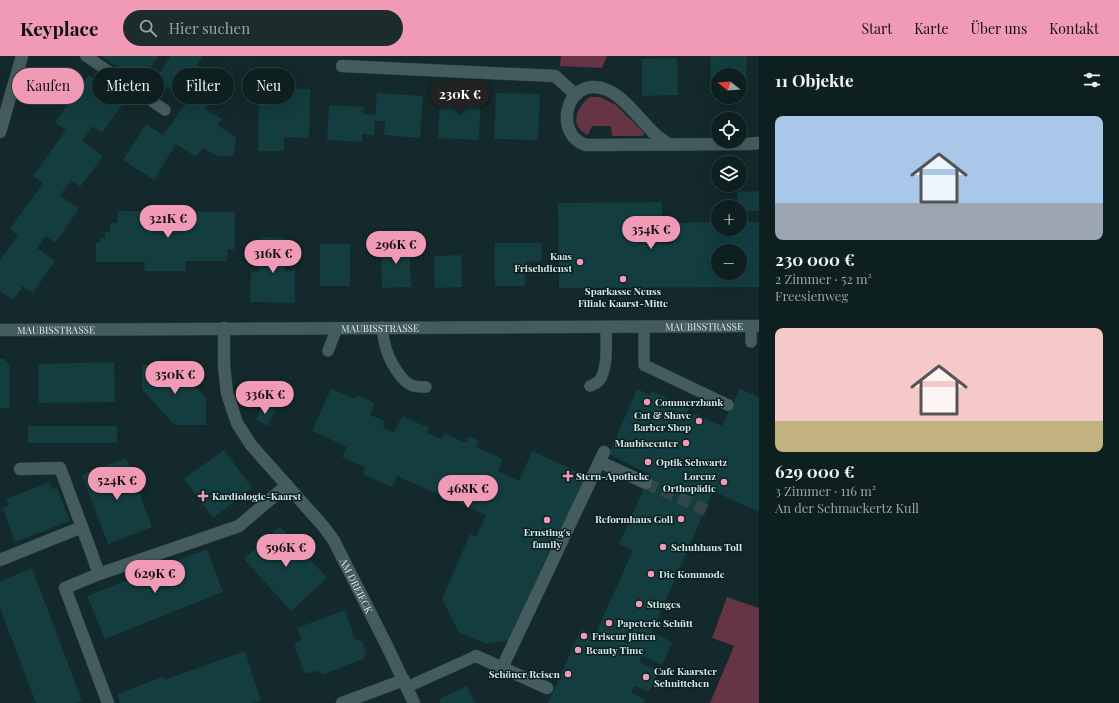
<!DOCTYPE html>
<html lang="de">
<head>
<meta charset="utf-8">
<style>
  body { margin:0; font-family:"Playfair Display",serif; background:#1c2c2d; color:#f1f3f6; height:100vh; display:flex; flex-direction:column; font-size:15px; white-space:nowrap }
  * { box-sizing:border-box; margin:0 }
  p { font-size:13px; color:#9ba2a5 }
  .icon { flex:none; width:22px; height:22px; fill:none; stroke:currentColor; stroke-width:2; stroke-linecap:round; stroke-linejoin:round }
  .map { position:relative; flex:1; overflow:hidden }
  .drawer { display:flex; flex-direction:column; background:#0e1f20; width:360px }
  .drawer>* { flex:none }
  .guide { position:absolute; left:12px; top:12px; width:380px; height:36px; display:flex; gap:8px }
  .needle { width:26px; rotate:287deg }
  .buttons { position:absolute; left:711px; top:12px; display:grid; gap:8px }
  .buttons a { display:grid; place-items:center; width:36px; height:36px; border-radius:50%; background:#0e1f20; box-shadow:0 4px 16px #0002,0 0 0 1px #2e3d3e; font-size:20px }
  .price { position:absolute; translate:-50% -34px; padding:0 9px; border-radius:14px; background:#f09ab6; color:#111; font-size:13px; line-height:26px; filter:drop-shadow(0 1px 2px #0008) }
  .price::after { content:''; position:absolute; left:50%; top:24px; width:12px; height:9px; margin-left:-6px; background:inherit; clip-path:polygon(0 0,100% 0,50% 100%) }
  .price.on { background:#222; color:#fff }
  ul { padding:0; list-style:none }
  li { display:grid; align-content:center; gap:8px; height:212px; padding:0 16px }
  li span { display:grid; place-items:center; height:124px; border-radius:8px; color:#555 }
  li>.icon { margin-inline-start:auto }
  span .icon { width:72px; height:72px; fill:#fffc; stroke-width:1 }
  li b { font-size:17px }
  h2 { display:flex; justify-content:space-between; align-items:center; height:48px; padding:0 16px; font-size:17px }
  .tag { padding:0 14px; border-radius:18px; background:#0e1f20; box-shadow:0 4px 16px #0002,0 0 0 1px #2e3d3e; font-size:14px; line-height:36px }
  .tag.on { background:#f09ab6; color:#111 }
  header { display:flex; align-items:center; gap:24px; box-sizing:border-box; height:56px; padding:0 20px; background:#f09ab6; color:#111 }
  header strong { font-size:19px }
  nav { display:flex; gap:22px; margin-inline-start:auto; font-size:14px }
  .search { width:280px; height:36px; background:#1c2c2d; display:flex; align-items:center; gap:10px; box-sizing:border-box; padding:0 14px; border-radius:22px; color:#9ba2a5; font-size:15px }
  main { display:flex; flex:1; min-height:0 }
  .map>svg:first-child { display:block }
  .green { fill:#653445 }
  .building { fill:#133d3f; fill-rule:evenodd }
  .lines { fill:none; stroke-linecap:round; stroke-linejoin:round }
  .street-tunnel { stroke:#314647; stroke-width:12; stroke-dasharray:12 6; stroke-linecap:butt }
  .lane-casing { stroke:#344546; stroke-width:12 }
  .street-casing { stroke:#344546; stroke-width:13 }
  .secondary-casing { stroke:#344546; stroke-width:13 }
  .lane { stroke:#455c5e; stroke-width:11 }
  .street { stroke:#455c5e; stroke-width:12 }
  .secondary { stroke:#455c5e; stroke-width:12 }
  .poi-dot { fill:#f09ab6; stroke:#092021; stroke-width:1.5 }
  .labels { text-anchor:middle; stroke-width:3; stroke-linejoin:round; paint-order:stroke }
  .poi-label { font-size:10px; font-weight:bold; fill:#dae7e8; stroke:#092021; text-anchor:start }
  .street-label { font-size:10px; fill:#dae7e8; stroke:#092021 }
</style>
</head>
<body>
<header>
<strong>Keyplace</strong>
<div class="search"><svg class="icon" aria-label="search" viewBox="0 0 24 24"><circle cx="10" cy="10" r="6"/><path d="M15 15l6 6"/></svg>Hier suchen</div>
<nav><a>Start</a><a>Karte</a><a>Über uns</a><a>Kontakt</a></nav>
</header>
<main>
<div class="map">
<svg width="759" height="647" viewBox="0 0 759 647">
  <rect width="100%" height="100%" fill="#13292b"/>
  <g class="green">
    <path d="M 561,0 L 607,0 L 602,12 L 560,10 Z"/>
    <path d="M 590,41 L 600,41 L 616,49 L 643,76 L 644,79 L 640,80 L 612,80 L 611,70 L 592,70 L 588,79 C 569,70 576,51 590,41 Z"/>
    <path d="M 727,541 L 759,552 L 759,647 L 710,647 L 734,590 L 712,582 Z"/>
  </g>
  <g class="building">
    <path d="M 101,0 L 158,0 L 141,26 Z"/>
    <path d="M 171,0 L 203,0 L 197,9 L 223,26 L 205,53 L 222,63 L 217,69 L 236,81 L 234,99 L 219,101 L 203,92 L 196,101 L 176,88 L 154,124 L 123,104 L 146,68 L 163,79 L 189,43 L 192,36 L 183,31 L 166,32 L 155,24 Z"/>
    <path d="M 711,0 L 747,0 L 746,37 L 740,37 L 740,19 L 718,19 L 718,37 L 710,37 Z"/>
    <path d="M 677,2 L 678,39 L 642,40 L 642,3 Z"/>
    <path d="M 89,19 L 125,45 L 102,77 L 93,70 L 82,85 L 103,100 L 80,131 L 71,124 L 60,139 L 79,153 L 55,187 L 46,180 L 37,192 L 55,205 L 33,237 L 23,230 L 13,244 L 0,235 L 0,204 L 18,179 L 10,173 L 43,127 L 33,120 L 66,74 L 55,66 Z"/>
    <path d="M 285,32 L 310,33 L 309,82 L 284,81 L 284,95 L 258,95 L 259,46 L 285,47 Z"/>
    <path d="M 440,34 L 481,36 L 479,84 L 438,82 Z"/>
    <path d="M 377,37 L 423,40 L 420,82 L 384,79 L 385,65 L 375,65 L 374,79 L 362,78 L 362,86 L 327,84 L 329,49 L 364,51 L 363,58 L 375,59 Z"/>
    <path d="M 496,37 L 540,38 L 538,84 L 494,83 Z"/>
    <path d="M 759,135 L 759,155 L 740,155 L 740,151 L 738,151 L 737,136 Z"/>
    <path d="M 662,146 L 662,188 L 673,188 L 673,167 L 718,166 L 718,173 L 740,173 L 740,166 L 759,166 L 759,231 L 559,232 L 558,147 ZM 718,195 L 740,195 L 740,217 L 718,217 Z"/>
    <path d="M 118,155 L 235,156 L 235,193 L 228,193 L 227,205 L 186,205 L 186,215 L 144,215 L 145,206 L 96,206 L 96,187 L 100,187 L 100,182 L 105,182 L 105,176 L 110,176 L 110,167 L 117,167 Z"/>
    <path d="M 260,181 L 286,182 L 285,215 L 295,215 L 295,247 L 250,246 L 251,216 L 259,216 Z"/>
    <path d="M 381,187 L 409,187 L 411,231 L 382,232 Z"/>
    <path d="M 495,187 L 542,187 L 541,205 L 525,206 L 525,230 L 495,230 Z"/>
    <rect x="320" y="188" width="30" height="42"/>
    <path d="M 461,199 L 462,231 L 435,232 L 434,200 Z"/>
    <path d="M 0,303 L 4,303 L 10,309 L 9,352 L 0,352 Z"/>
    <path d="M 114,306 L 115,346 L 39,347 L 38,308 Z"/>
    <path d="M 142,309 L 176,309 L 206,342 L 206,369 L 174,369 L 142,333 Z"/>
    <path d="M 331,333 L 355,343 L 357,339 L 375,347 L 370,359 L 385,365 L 383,372 L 394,377 L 402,360 L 429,372 L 427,377 L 441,383 L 444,377 L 466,387 L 469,380 L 479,385 L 476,391 L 503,403 L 498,415 L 519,425 L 532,395 L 586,420 L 512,584 L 487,588 L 459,577 L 442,543 L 470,478 L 476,481 L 486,459 L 397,420 L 392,431 L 363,418 L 365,411 L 342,401 L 347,391 L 312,375 Z"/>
    <path d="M 637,333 L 650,339 L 652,335 L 689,352 L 687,357 L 693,359 L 694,357 L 722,370 L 740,333 L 759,341 L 759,456 L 713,435 L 652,576 L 672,586 L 662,609 L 642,600 L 639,606 L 659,615 L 649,636 L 634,630 L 631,637 L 645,643 L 644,647 L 548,647 L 581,573 L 595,579 L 633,494 L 619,488 L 650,419 L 609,398 Z"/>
    <path d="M 262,349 L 275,354 L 268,370 L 256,364 Z"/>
    <rect x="28" y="370" width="89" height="17"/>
    <path d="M 224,394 L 252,432 L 213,462 L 184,423 Z"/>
    <path d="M 126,402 L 152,471 L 108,488 L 82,419 Z"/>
    <path d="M 50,426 L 52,433 L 57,432 L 70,465 L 15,486 L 3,452 L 9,450 L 6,443 Z"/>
    <path d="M 280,470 L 327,522 L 291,555 L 244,503 Z"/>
    <path d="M 207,493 L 223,536 L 105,583 L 87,540 Z"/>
    <path d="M 32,512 L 82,645 L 76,647 L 36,647 L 0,552 L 0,525 Z"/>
    <path d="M 345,554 L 355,583 L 362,586 L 366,595 L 363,603 L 324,618 L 316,615 L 305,618 L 294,588 L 302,584 L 297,572 Z"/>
    <path d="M 245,595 L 261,644 L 253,647 L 120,647 L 117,638 L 163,621 L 164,624 Z"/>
    <path d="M 467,630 L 475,647 L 441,647 L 439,643 Z"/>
  </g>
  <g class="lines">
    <path class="street-tunnel" d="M 646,427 L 706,454"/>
    <g class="lane-casing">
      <g id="lane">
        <path d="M 86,0 L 165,54"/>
        <path d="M 382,271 C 384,290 388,303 399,318 C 402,322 406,327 411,329 C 415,331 422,331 426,331"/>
        <path d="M 644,271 L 644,309 L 728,349"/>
        <path d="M 751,286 L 751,270"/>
        <path d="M 328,295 L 337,272"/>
        <path d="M 590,330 C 595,328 598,327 601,322 C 608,308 606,286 606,271"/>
        <path d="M 407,631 L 476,600"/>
      </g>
    </g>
    <g class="street-casing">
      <g id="street">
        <path d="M 342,10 L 555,20 L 576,39"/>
        <path d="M 0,76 L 22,0"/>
        <path d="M 668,88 C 664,85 660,82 656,79 C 639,64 620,32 595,31 C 563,30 556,80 586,89 L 748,88 L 759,87"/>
        <path id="s1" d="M 224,272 L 224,310 L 227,337 L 237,367 L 251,389 L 324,471 L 334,485 L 388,592 L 414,647"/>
        <path d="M 600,406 L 646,427"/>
        <path d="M 20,413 L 60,412 L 82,471"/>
        <path d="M 0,504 L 82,471 L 99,518 L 239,470 L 287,429"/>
        <path d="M 99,518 L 65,532 L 108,647"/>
        <path d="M 476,600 L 547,632"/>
        <path d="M 502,612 L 604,396"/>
        <path d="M 342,647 L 404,624"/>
      </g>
    </g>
    <g class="secondary-casing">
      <g id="secondary">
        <path id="s2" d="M 0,274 L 759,270"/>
      </g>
    </g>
    <use href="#lane" class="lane"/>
    <use href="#street" class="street"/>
    <use href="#secondary" class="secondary"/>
  </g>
  <g class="poi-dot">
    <circle cx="580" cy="206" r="4"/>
    <circle cx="623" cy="223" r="4"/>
    <circle cx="647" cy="346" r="4"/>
    <circle cx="699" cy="365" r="4"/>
    <circle cx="686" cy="387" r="4"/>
    <circle cx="648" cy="406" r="4"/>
    <path d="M566 414h4v4h4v4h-4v4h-4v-4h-4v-4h4z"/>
    <circle cx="724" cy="426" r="4"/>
    <path d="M201 434h4v4h4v4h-4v4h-4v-4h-4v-4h4z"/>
    <circle cx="681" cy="463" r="4"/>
    <circle cx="547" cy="464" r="4"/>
    <circle cx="663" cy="491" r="4"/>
    <circle cx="651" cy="518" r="4"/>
    <circle cx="639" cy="548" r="4"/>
    <circle cx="609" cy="567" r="4"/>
    <circle cx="584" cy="580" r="4"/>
    <circle cx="578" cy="594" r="4"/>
    <circle cx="568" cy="618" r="4"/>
    <circle cx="646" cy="621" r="4"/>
  </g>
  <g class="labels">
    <g class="poi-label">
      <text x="572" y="204" text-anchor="end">Kaas<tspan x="572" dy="12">Frischdienst</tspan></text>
      <text x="623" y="239" text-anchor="middle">Sparkasse Neuss<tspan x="623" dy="12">Filiale Kaarst-Mitte</tspan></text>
      <text x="655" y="350">Commerzbank</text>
      <text x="691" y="363" text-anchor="end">Cut &amp; Shave<tspan x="691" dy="12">Barber Shop</tspan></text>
      <text x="678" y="391" text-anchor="end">Maubiscenter</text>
      <text x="656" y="410">Optik Schwartz</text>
      <text x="576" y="424">Stern-Apotheke</text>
      <text x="716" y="424" text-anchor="end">Lorenz<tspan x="716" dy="12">Orthopädie</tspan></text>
      <text x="212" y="444">Kardiologie-Kaarst</text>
      <text x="673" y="467" text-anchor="end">Reformhaus Goll</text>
      <text x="547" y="480" text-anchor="middle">Ernsting's<tspan x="547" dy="12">family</tspan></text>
      <text x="671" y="495">Schuhhaus Toll</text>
      <text x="659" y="522">Die Kommode</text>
      <text x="647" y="552">Stinges</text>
      <text x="617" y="571">Papeterie Schütt</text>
      <text x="592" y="584">Friseur Jütten</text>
      <text x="586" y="598">Beauty Time</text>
      <text x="654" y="619">Cafe Kaarster<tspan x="654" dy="12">Schnittchen</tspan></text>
      <text x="560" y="622" text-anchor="end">Schöner Reisen</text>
    </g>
    <g class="street-label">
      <text dy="4" stroke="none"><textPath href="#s2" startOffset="704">MAUBISSTRASSE</textPath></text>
      <text dy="4" stroke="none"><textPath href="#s2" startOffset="380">MAUBISSTRASSE</textPath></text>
      <text dy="4" stroke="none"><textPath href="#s2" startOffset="56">MAUBISSTRASSE</textPath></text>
      <text dy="4" stroke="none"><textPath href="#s1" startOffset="300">AM DREIECK</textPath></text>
    </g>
  </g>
</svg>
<div class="buttons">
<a><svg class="needle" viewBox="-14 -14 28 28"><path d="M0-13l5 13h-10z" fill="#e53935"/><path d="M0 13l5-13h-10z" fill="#9ba2a5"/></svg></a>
<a><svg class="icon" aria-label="locate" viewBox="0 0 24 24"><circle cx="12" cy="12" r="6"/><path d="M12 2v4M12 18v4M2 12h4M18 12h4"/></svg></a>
<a><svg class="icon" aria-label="layers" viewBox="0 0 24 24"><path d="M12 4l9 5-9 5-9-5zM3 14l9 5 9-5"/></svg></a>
<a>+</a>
<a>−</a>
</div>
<b class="price on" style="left:460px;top:59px">230K €</b>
<b class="price" style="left:168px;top:183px">321K €</b>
<b class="price" style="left:651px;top:194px">354K €</b>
<b class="price" style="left:396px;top:209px">296K €</b>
<b class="price" style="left:273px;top:218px">316K €</b>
<b class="price" style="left:175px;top:339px">350K €</b>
<b class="price" style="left:265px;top:359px">336K €</b>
<b class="price" style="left:117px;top:445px">524K €</b>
<b class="price" style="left:468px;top:453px">468K €</b>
<b class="price" style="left:286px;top:512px">596K €</b>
<b class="price" style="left:155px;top:538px">629K €</b>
<div class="guide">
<a class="tag on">Kaufen</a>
<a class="tag">Mieten</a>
<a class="tag">Filter</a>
<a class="tag">Neu</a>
</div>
</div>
<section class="drawer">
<h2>11 Objekte<svg class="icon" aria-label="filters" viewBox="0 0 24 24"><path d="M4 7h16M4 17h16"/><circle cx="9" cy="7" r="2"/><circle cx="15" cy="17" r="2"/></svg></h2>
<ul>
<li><span style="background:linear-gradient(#a9c7e8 70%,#9aa5b1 0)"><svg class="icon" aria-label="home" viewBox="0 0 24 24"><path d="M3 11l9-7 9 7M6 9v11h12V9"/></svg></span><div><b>230 000 €</b><p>2 Zimmer · 52 m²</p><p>Freesienweg</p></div></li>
<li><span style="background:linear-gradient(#f6c9c9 75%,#c2b280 0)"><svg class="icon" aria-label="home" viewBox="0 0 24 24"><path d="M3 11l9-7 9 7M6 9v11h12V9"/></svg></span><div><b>629 000 €</b><p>3 Zimmer · 116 m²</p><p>An der Schmackertz Kull</p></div></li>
</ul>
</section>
</main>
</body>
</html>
